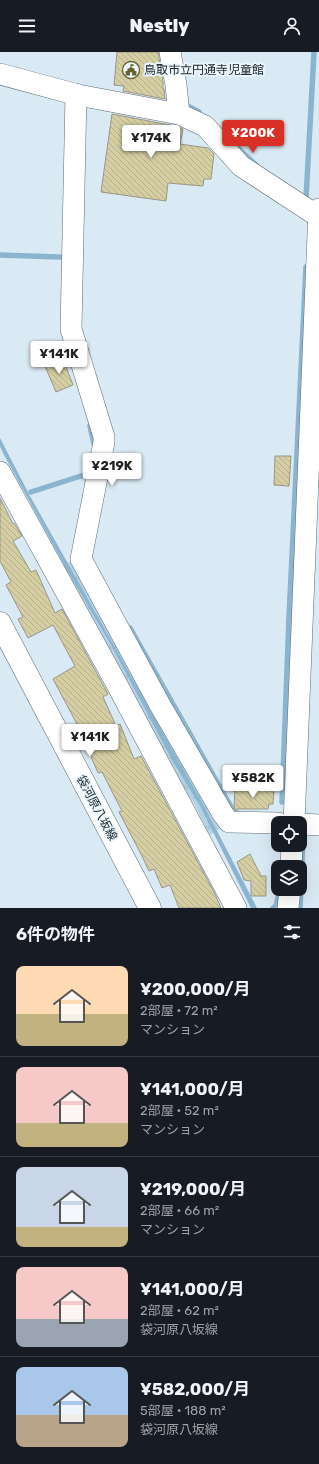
<!DOCTYPE html>
<html lang="ja">
<head>
<meta charset="utf-8">
<style>
  body { margin:0; font-family:Rubik,"Noto Sans JP",sans-serif; background:#242831; color:#f1f3f6; height:100vh; display:flex; flex-direction:column; font-size:15px; white-space:nowrap }
  * { box-sizing:border-box; margin:0 }
  p { font-size:13px; color:#9ea1a6 }
  .icon { flex:none; width:22px; height:22px; fill:none; stroke:currentColor; stroke-width:2; stroke-linecap:round; stroke-linejoin:round }
  .map { position:relative; height:856px; overflow:hidden }
  .panel { display:flex; flex-direction:column; background:#171b24; flex:1 }
  .panel>* { flex:none }
  .controls { position:absolute; left:271px; top:764px; display:grid; gap:8px }
  .controls a { display:grid; place-items:center; width:36px; height:36px; border-radius:8px; background:#171b24; box-shadow:0 4px 16px #0002; font-size:20px }
  .price { position:absolute; translate:-50% -34px; padding:0 9px; border-radius:4px; background:#fff; color:#222; font-size:13px; line-height:26px; filter:drop-shadow(0 1px 2px #0008) }
  .price::after { content:''; position:absolute; left:50%; top:24px; width:12px; height:9px; margin-left:-6px; background:inherit; clip-path:polygon(0 0,100% 0,50% 100%) }
  .price.current { background:#d93025; color:#fff }
  ul { padding:0; list-style:none }
  li { display:flex; align-items:center; gap:12px; height:100px; padding:0 16px }
  li+li { border-top:1px solid #363941 }
  li span { display:grid; place-items:center; flex:none; width:112px; height:80px; border-radius:8px; color:#555 }
  li>.icon { margin-inline-start:auto }
  span .icon { width:48px; height:48px; fill:#fffc; stroke-width:1 }
  li b { font-size:17px }
  h2 { display:flex; justify-content:space-between; align-items:center; height:48px; padding:0 16px; font-size:17px }
  header { display:flex; justify-content:space-between; align-items:center; height:52px; padding:0 16px; background:#171b24; font-size:18px; font-weight:800 }
  .map>svg:first-child { display:block }
  .grass { fill:url(#grass-tufts) }
  .water { fill:#8bb5cf }
  .lines { fill:none; stroke-linecap:round; stroke-linejoin:round }
  .stream { stroke:#8bb5cf; stroke-width:5.5 }
  .building { fill:url(#building-back-hatch); stroke:#989687 }
  .minor-casing { stroke:#5d6b74; stroke-width:22 }
  .secondary-casing { stroke:#5d6b74; stroke-width:23 }
  .minor { stroke:#fff; stroke-width:21 }
  .secondary { stroke:#fff; stroke-width:22 }
  .labels { text-anchor:middle; stroke-width:3.5; stroke-linejoin:round; paint-order:stroke }
  .poi-label { font-size:12px; fill:#23282c; stroke:#eaf7ff; text-anchor:start }
  .street-label { font-size:12px; fill:#23282c; stroke:#eaf7ff }
</style>
</head>
<body>
<header><svg class="icon" aria-label="menu" viewBox="0 0 24 24"><path d="M4 6h16M4 12h16M4 18h16"/></svg>Nestly<svg class="icon" aria-label="person" viewBox="0 0 24 24"><circle cx="12" cy="8" r="4"/><path d="M4 21q1-7 8-7t8 7"/></svg></header>
<div class="map">
<svg width="319" height="856" viewBox="0 0 319 856">
  <defs>
    <pattern id="grass-tufts" width="24" height="20" patternUnits="userSpaceOnUse"><rect width="24" height="20" fill="#b4d2e4"/><path d="M3 7l-1-3M5 7V3M7 7l1-3M15 17l-1-3M17 17v-4M19 17l1-3" fill="none" stroke="#9ab4c4"/></pattern>
    <pattern id="building-back-hatch" width="6" height="6" patternUnits="userSpaceOnUse"><rect width="6" height="6" fill="#d4cea2"/><path d="M-1 5l2 2M0 0l6 6M5-1l2 2" fill="none" stroke="#b6b18c"/></pattern>
  </defs>
  <rect width="100%" height="100%" fill="#daeaf4"/>
  <path class="grass" d="M 76,506 L 225,773 L 210,783 L 193,750 L 172,718 L 59,516 Z"/>
  <path class="water" d="M 0,386 L 30,444 L 203,752 L 257,856 L 251,856 L 200,754 L 172,708 L 111,593 L 68,520 L 3,401 L 0,394 Z"/>
  <g class="lines">
    <g class="stream">
      <path d="M 184,52 L 199,60"/>
      <path d="M 239,97 L 256,113"/>
      <path d="M 306,147 L 314,0"/>
      <path d="M 0,203 L 60,205"/>
      <path d="M 90,374 L 94,392"/>
      <path d="M 31,440 L 84,423"/>
      <path d="M 130,576 L 234,760 L 236,760"/>
      <path d="M 282,750 L 289,565 L 306,215"/>
      <path d="M 273,856 L 276,854 L 279,842"/>
      <path d="M 300,856 L 303,785"/>
    </g>
  </g>
  <g class="building">
    <path d="M 117,0 L 158,0 L 163,30 L 163,37 L 164,37 L 165,47 L 123,39 L 124,34 L 114,33 Z"/>
    <path d="M 112,62 L 175,74 L 183,77 L 180,92 L 208,96 L 214,102 L 211,127 L 204,127 L 203,134 L 168,131 L 166,149 L 101,140 Z"/>
    <path d="M 63,307 L 73,333 L 56,340 L 45,314 Z"/>
    <path d="M 275,404 L 291,404 L 289,434 L 274,433 Z"/>
    <path d="M 0,446 L 13,472 L 14,471 L 22,484 L 13,489 L 31,520 L 36,518 L 55,561 L 62,557 L 108,642 L 103,645 L 116,674 L 120,672 L 134,707 L 141,704 L 215,842 L 221,856 L 179,856 L 170,833 L 162,836 L 154,817 L 149,819 L 142,804 L 119,760 L 122,759 L 102,720 L 98,721 L 77,672 L 53,627 L 75,614 L 53,573 L 28,586 L 18,567 L 23,565 L 6,533 L 11,530 L 0,509 Z"/>
    <path d="M 235,737 L 274,738 L 273,752 L 269,752 L 268,757 L 234,757 Z"/>
    <path d="M 250,802 L 261,824 L 266,824 L 266,844 L 251,844 L 251,829 L 244,828 L 237,810 Z"/>
  </g>
  <g class="lines">
    <g class="minor-casing">
      <g id="minor">
        <path d="M 170,0 L 176,33 L 179,62"/>
        <path d="M 0,22 L 78,43 L 179,62 L 205,74 L 241,114 L 319,165"/>
        <path d="M 76,42 L 71,277 L 104,385 L 104,390 L 81,507 L 160,653 L 223,762 L 229,770 L 278,771"/>
        <path d="M 0,420 L 115,629 L 236,856"/>
        <path d="M 294,771 L 319,157"/>
        <path d="M 300,772 L 319,773"/>
        <path d="M 291,815 L 292,793"/>
        <path d="M 288,856 L 290,837"/>
      </g>
    </g>
    <g class="secondary-casing">
      <path id="secondary" d="M 0,571 L 150,856"/>
    </g>
    <use href="#minor" class="minor"/>
    <use href="#secondary" class="secondary"/>
  </g>
  <defs>
    <g id="civic-ring" transform="scale(0.9)"><circle r="9.5" fill="#eaf7ff" stroke="#69622e" stroke-width="1.5"/><path d="M-.6-6.5H3V-4.5H.6V-3L4-1V1h2V6H-6V1h2V-1L-.6-3ZM-1.2 2.5V6h2.4V2.5Z" fill="#69622e"/></g>
  </defs>
  <g fill-rule="evenodd">
    <use href="#civic-ring" x="131" y="18"/>
  </g>
  <g class="labels">
    <g class="poi-label">
      <text x="144" y="22">鳥取市立円通寺児童館</text>
    </g>
    <g class="street-label">
      <text transform="translate(97 756) rotate(62)" y="4">袋河原八坂線</text>
    </g>
  </g>
</svg>
<div class="controls">
<a><svg class="icon" aria-label="locate" viewBox="0 0 24 24"><circle cx="12" cy="12" r="6"/><path d="M12 2v4M12 18v4M2 12h4M18 12h4"/></svg></a>
<a><svg class="icon" aria-label="layers" viewBox="0 0 24 24"><path d="M12 4l9 5-9 5-9-5zM3 14l9 5 9-5"/></svg></a>
</div>
<b class="price current" style="left:253px;top:102px">¥200K</b>
<b class="price" style="left:151px;top:107px">¥174K</b>
<b class="price" style="left:59px;top:323px">¥141K</b>
<b class="price" style="left:112px;top:435px">¥219K</b>
<b class="price" style="left:90px;top:706px">¥141K</b>
<b class="price" style="left:253px;top:747px">¥582K</b>
</div>
<section class="panel">
<h2>6件の物件<svg class="icon" aria-label="filters" viewBox="0 0 24 24"><path d="M4 7h16M4 17h16"/><circle cx="9" cy="7" r="2"/><circle cx="15" cy="17" r="2"/></svg></h2>
<ul>
<li><span style="background:linear-gradient(#ffd9b3 60%,#c2b280 0)"><svg class="icon" aria-label="home" viewBox="0 0 24 24"><path d="M3 11l9-7 9 7M6 9v11h12V9"/></svg></span><div><b>¥200,000/月</b><p>2部屋 · 72 m²</p><p>マンション</p></div></li>
<li><span style="background:linear-gradient(#f6c9c9 70%,#c2b280 0)"><svg class="icon" aria-label="home" viewBox="0 0 24 24"><path d="M3 11l9-7 9 7M6 9v11h12V9"/></svg></span><div><b>¥141,000/月</b><p>2部屋 · 52 m²</p><p>マンション</p></div></li>
<li><span style="background:linear-gradient(#c9d6e8 75%,#c2b280 0)"><svg class="icon" aria-label="home" viewBox="0 0 24 24"><path d="M3 11l9-7 9 7M6 9v11h12V9"/></svg></span><div><b>¥219,000/月</b><p>2部屋 · 66 m²</p><p>マンション</p></div></li>
<li><span style="background:linear-gradient(#f6c9c9 65%,#9aa5b1 0)"><svg class="icon" aria-label="home" viewBox="0 0 24 24"><path d="M3 11l9-7 9 7M6 9v11h12V9"/></svg></span><div><b>¥141,000/月</b><p>2部屋 · 62 m²</p><p>袋河原八坂線</p></div></li>
<li><span style="background:linear-gradient(#a9c7e8 60%,#b9a48a 0)"><svg class="icon" aria-label="home" viewBox="0 0 24 24"><path d="M3 11l9-7 9 7M6 9v11h12V9"/></svg></span><div><b>¥582,000/月</b><p>5部屋 · 188 m²</p><p>袋河原八坂線</p></div></li>
</ul>
</section>
</body>
</html>
